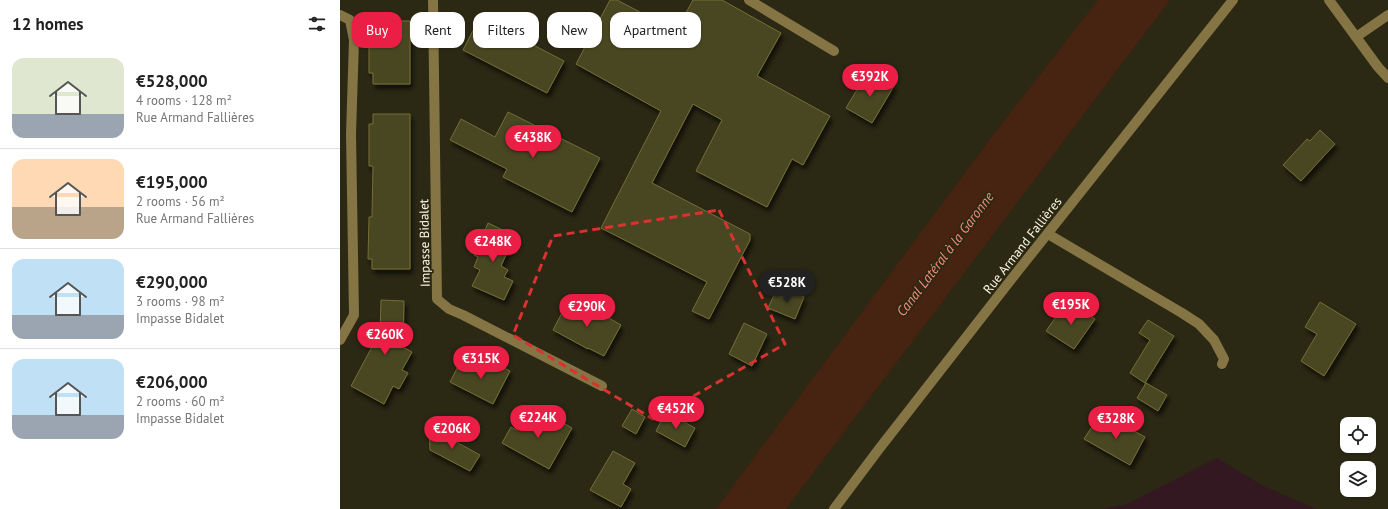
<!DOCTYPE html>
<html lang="en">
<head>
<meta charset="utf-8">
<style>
  body { margin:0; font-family:"PT Sans",sans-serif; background:#f2f2f2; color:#222; height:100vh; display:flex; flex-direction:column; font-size:15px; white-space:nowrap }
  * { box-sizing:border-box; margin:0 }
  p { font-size:13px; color:#767676 }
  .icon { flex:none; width:22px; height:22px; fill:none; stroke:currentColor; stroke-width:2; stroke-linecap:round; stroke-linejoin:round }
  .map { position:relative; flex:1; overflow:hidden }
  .panel { display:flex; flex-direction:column; background:#fff; width:340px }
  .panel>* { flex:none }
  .hud { position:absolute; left:12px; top:12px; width:380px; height:36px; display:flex; gap:8px }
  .fabs { position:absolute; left:1000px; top:417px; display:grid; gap:8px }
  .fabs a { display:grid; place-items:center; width:36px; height:36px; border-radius:8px; background:#fff; box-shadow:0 1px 3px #0004; font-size:20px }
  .price { position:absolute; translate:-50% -34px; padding:0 9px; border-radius:14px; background:#eb1e46; color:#fff; font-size:13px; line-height:26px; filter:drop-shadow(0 1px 2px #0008) }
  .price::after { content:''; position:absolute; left:50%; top:24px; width:12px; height:9px; margin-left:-6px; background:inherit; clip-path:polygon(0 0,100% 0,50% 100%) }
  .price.on { background:#222; color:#fff }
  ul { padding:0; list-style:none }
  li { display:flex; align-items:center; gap:12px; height:100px; padding:0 12px }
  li+li { border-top:1px solid #e0e0e0 }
  li span { display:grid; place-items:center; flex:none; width:112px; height:80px; border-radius:12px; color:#555 }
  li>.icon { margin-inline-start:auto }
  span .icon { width:48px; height:48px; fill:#fffc; stroke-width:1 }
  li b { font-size:17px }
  h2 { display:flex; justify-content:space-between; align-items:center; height:48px; padding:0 12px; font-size:17px }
  .tag { padding:0 14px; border-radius:12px; background:#fff; box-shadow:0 1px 3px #0004; font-size:14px; line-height:36px }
  .tag.on { background:#eb1e46; color:#fff }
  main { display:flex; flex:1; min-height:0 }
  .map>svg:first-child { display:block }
  .green { fill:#341821 }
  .water { fill:#472311 }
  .building { fill:#4a4622; stroke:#746e36; filter:url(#shadow) }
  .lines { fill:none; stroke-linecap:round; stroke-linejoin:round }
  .minor { stroke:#857444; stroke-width:10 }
  .marked { fill:none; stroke:#d83231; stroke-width:3; stroke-dasharray:8 5; stroke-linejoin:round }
  .labels { text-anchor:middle; stroke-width:3.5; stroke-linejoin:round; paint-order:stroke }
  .street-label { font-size:13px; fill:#fcf7e1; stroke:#2b2814 }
  .water-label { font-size:14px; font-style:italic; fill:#f38c78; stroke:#2b2814 }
</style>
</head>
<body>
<main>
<section class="panel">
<h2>12 homes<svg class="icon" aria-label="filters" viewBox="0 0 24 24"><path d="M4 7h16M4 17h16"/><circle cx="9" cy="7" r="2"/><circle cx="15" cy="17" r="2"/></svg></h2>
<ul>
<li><span style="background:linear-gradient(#dfe7d0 70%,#9aa5b1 0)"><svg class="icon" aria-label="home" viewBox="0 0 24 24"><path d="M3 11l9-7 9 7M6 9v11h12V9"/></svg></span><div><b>€528,000</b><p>4 rooms · 128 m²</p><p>Rue Armand Fallières</p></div></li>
<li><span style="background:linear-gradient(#ffd9b3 60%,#b9a48a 0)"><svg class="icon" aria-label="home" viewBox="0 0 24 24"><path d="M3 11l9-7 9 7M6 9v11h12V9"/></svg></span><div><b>€195,000</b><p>2 rooms · 56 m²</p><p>Rue Armand Fallières</p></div></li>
<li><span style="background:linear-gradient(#bfe0f5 70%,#9aa5b1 0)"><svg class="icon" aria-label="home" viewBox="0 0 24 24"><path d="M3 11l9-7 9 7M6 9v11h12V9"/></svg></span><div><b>€290,000</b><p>3 rooms · 98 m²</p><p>Impasse Bidalet</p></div></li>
<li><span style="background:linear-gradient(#bfe0f5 70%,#9aa5b1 0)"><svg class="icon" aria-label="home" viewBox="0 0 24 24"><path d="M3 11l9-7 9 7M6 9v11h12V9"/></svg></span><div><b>€206,000</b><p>2 rooms · 60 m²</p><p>Impasse Bidalet</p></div></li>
</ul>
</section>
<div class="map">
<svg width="1048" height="509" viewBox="0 0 1048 509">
  <defs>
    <filter id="shadow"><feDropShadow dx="2.5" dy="4.5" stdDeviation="2" flood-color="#0009"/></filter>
  </defs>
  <rect width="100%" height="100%" fill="#2b2814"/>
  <path class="green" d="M 877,458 L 923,486 L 976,509 L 762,509 L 787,504 Z"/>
  <path class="water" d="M 758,0 L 830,0 L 446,509 L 376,509 L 653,135 Z"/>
  <g class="building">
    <path d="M 270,0 L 277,0 L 336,31 L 353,0 L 382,0 L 441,33 L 417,76 L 490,116 L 463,165 L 452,159 L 427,207 L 356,171 L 382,120 L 353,104 L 312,183 L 410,234 L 410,240 L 369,319 L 352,311 L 367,282 L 261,228 L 321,111 L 236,64 Z"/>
    <path d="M 140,17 L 224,61 L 207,93 L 123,50 Z"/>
    <path d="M 33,21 L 70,21 L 70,84 L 33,84 L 33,73 L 29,73 L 29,32 L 33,32 Z"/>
    <path d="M 533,74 L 554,86 L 532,123 L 506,108 L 521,83 L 526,86 Z"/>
    <path d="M 168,112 L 260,158 L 232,212 L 163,177 L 167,169 L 110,140 L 121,119 L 155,137 Z"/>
    <path d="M 33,114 L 70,114 L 70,269 L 32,269 L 32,259 L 28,259 L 29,217 L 32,217 L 33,166 L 29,166 L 29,124 L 33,124 Z"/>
    <path d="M 980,130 L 995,144 L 961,181 L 943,165 L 967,139 L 970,141 Z"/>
    <path d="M 148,223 L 167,232 L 163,240 L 171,244 L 161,266 L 168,270 L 164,277 L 173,281 L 164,300 L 132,286 L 140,270 L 134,267 L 138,257 L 134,255 Z"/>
    <path d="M 450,291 L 464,297 L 455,319 L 428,308 L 435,293 L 447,299 Z"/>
    <path d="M 236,299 L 281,325 L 264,356 L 248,348 L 248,349 L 213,330 L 224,309 L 229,312 Z"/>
    <path d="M 41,300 L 64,301 L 63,347 L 72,352 L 62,370 L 68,373 L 59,389 L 53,386 L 44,404 L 11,386 L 40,332 Z"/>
    <path d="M 980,302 L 1016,324 L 984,376 L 961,361 L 977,334 L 965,327 Z"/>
    <path d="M 732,304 L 755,319 L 734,349 L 706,331 L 718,314 L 723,317 Z"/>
    <path d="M 808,320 L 834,336 L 805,383 L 790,373 L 810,340 L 799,333 Z"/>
    <path d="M 404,323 L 427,334 L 412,366 L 389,354 Z"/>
    <path d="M 122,359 L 144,369 L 148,361 L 170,371 L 153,404 L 110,382 Z"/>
    <path d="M 806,383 L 827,395 L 818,411 L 797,398 Z"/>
    <path d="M 292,409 L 305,417 L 296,434 L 282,426 Z"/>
    <path d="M 187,411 L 208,423 L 211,416 L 232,428 L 209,469 L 162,443 L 171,427 L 176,430 Z"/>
    <path d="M 326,412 L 355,428 L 345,447 L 316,431 Z"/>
    <path d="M 769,417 L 805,437 L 790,465 L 744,439 L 755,422 L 763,427 Z"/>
    <path d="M 89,427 L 140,455 L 130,471 L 90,450 Z"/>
    <path d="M 273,451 L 295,463 L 283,484 L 291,489 L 281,507 L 250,490 Z"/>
  </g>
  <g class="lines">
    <g class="minor">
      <path d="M 93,0 L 97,299 L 109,309 L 123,315 L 262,386"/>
      <path d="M 409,0 L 494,51"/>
      <path d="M 989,0 L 1038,67 L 1048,78"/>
      <path d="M 0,15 L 10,20 L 14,40 L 11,134 L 14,315 L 0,340"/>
      <path d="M 1016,37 L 1048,15"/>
      <path d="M 708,234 L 842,313 L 859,324 L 874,340 L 884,359 L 882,364"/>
      <path d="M 494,509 L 539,449 L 677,272 L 893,0"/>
    </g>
  </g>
  <path class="marked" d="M 379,210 L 445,344 L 313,419 L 173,335 L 213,236 Z"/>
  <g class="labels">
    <g class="street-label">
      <text transform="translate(84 243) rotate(-91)" y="5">Impasse Bidalet</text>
      <text transform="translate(682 245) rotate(-52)" y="5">Rue Armand Fallières</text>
    </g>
    <g class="water-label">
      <text transform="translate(605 254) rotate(-53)" y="5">Canal Latéral à la Garonne</text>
    </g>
  </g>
</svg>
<div class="fabs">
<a><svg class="icon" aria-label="locate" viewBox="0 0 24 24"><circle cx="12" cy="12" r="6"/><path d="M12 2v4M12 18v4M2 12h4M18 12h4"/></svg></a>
<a><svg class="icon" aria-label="layers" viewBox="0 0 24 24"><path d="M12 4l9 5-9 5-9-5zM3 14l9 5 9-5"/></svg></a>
</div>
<b class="price" style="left:530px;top:98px">€392K</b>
<b class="price" style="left:193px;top:159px">€438K</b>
<b class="price" style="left:153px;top:263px">€248K</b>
<b class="price on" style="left:447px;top:304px">€528K</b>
<b class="price" style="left:731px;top:326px">€195K</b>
<b class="price" style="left:247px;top:328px">€290K</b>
<b class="price" style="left:45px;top:356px">€260K</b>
<b class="price" style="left:141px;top:380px">€315K</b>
<b class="price" style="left:336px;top:430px">€452K</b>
<b class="price" style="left:198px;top:439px">€224K</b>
<b class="price" style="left:776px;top:440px">€328K</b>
<b class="price" style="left:112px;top:450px">€206K</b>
<div class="hud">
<a class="tag on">Buy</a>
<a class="tag">Rent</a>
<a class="tag">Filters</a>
<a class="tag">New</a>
<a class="tag">Apartment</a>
</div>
</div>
</main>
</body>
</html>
